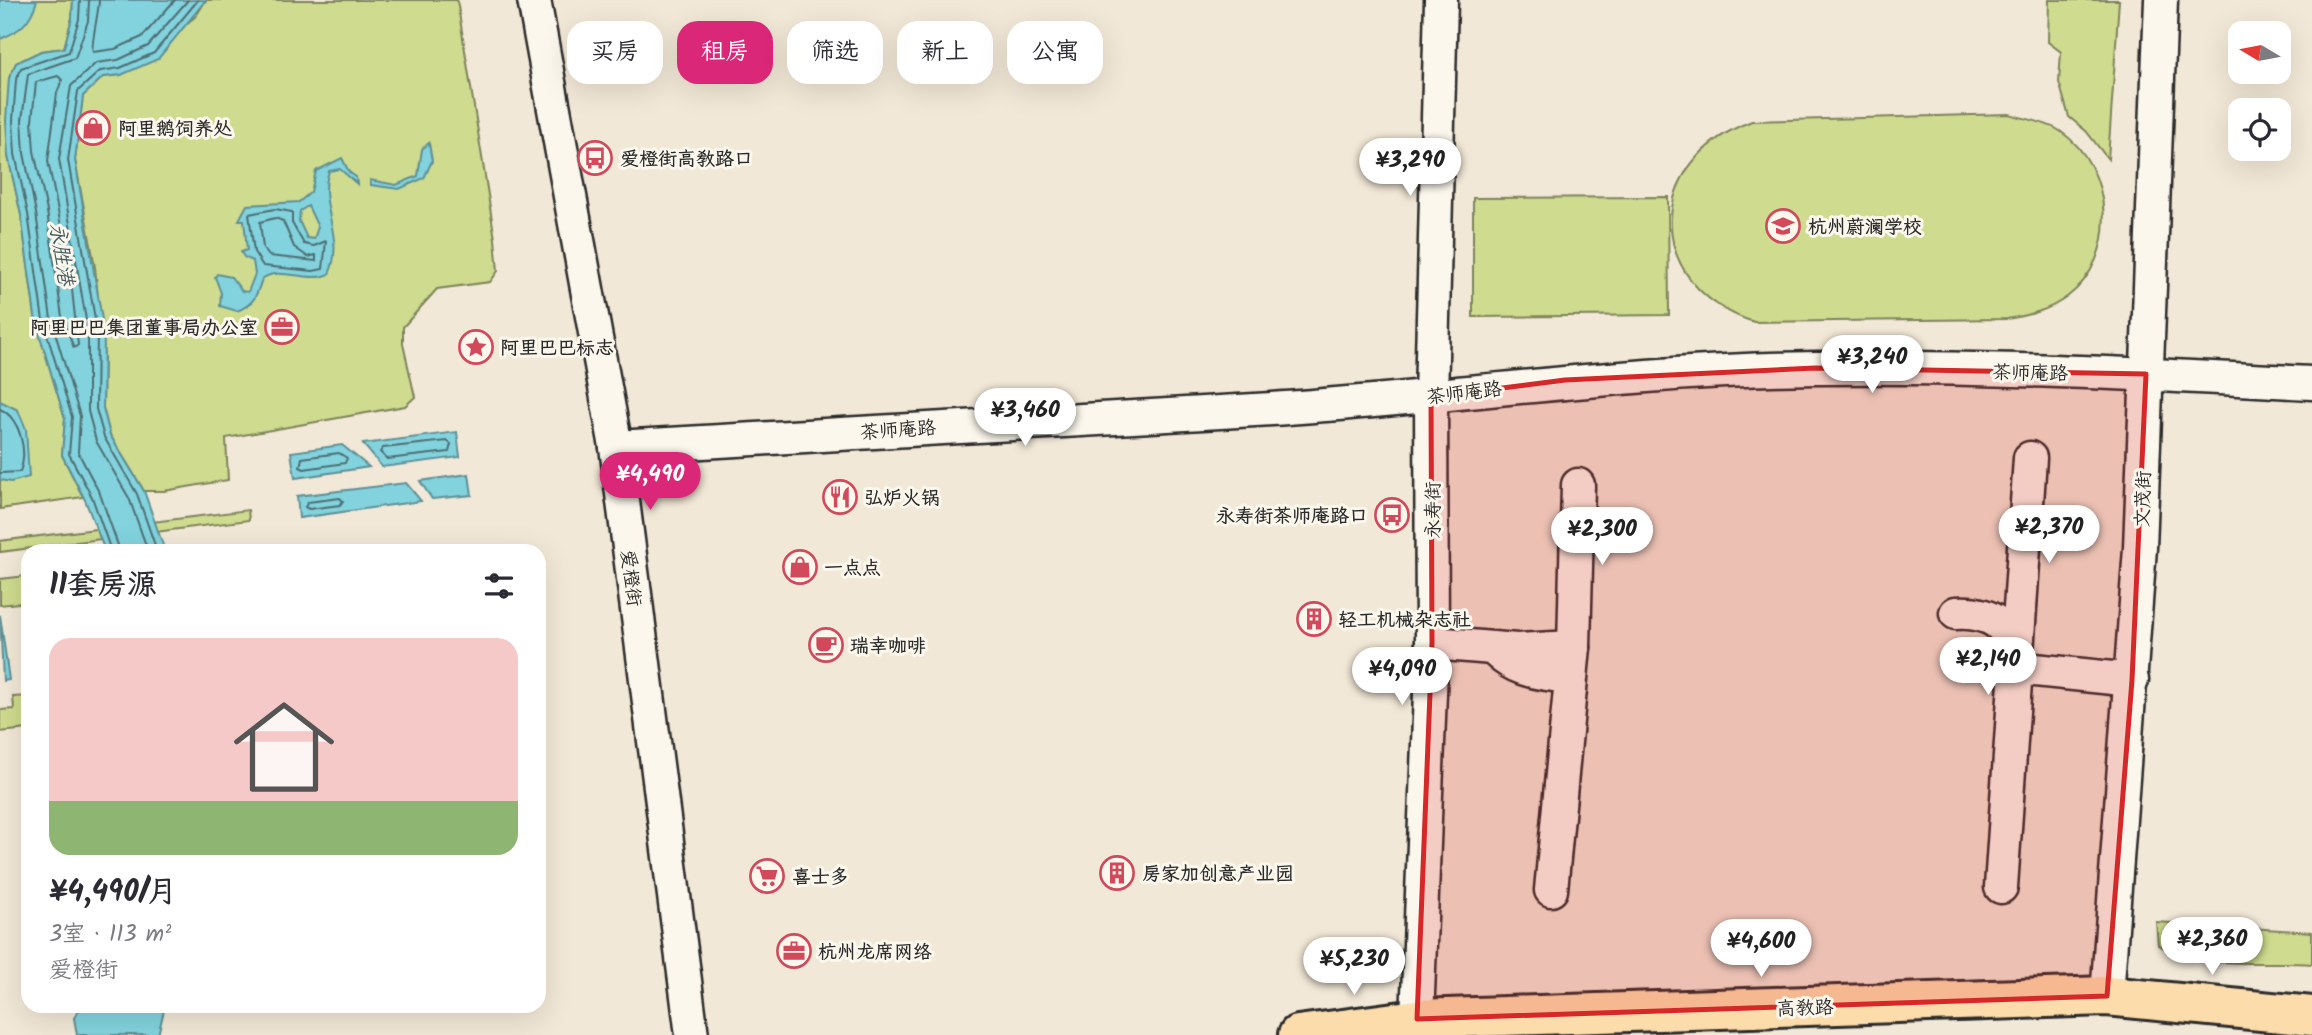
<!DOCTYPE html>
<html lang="zh">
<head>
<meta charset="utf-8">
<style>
  body { margin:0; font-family:Kalam,"LXGW WenKai TC",sans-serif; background:#f7f7f7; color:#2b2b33; height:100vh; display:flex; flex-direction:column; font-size:26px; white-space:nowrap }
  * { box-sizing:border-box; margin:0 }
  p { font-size:23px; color:#7c7c81 }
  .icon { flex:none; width:38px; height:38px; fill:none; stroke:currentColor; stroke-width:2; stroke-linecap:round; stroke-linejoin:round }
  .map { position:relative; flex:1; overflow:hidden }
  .side { position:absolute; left:21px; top:544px; width:525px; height:469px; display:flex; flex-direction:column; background:#fff; border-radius:21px; box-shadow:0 7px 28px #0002 }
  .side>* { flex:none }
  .hud { position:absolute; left:567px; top:21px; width:665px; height:63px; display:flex; gap:14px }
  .needle { width:46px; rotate:280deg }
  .tools { position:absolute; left:2228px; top:21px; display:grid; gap:14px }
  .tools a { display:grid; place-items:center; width:63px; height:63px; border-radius:14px; background:#fff; box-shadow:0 7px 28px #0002; font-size:35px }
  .price { position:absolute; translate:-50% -60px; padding:0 16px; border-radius:24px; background:#fff; color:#222; font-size:23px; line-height:46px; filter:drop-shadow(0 2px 4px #0008) }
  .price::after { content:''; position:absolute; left:50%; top:42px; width:21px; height:16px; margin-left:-10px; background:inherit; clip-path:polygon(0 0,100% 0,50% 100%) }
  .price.selected { background:#db2777; color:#fff }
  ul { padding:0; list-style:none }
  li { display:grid; align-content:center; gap:14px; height:371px; padding:0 28px }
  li+li { border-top:2px solid #e1e1e2 }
  li span { display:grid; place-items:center; height:217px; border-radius:21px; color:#555 }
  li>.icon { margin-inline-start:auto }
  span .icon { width:126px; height:126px; fill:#fffc; stroke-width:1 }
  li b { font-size:30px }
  h2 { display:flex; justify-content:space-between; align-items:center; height:84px; padding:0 28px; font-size:30px }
  .tag { padding:0 24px; border-radius:21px; background:#fff; box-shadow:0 7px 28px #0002; font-size:24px; line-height:63px }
  .tag.selected { background:#db2777; color:#fff }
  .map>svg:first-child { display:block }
  .green { fill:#cfdb8e; stroke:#7d835c; stroke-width:2 }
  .water { fill:#82d3de; stroke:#5f9096; stroke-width:2; fill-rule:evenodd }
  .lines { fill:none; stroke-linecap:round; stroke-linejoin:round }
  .shore { stroke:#4e6e73; stroke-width:2 }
  .minor-casing { stroke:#2b2b2b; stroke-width:37 }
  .major-casing { stroke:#2b2b2b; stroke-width:44 }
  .minor { stroke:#fbf7ec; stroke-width:32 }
  .major { stroke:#fddcac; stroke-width:38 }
  .marked { fill:#d62828; fill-opacity:0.2; stroke:#d62828; stroke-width:5; stroke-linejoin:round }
  .labels { text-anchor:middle; stroke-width:6; stroke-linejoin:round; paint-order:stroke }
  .poi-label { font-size:19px; font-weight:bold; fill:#2b2b2b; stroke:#fbf7ec; text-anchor:start }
  .street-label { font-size:19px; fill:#2b2b2b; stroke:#fbf7ec }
  .water-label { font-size:21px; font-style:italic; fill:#455d61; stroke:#fbf7ec }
</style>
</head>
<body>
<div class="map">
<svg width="2312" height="1035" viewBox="0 0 2312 1035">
  <rect width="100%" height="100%" fill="#f2e8d7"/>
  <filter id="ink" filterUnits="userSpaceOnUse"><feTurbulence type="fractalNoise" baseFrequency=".0143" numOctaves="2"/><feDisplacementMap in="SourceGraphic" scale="14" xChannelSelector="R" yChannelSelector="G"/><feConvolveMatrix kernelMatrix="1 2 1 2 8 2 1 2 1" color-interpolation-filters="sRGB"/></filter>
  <g filter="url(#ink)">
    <g class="green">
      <path d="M 0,0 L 73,0 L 72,18 L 64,48 L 41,51 L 16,63 L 9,78 L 8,156 L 21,215 L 36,323 L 65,419 L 62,455 L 83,497 L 0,509 Z"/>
      <path d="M 206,0 L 457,0 L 495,239 L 498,271 L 490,282 L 437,289 L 403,327 L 403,344 L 415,397 L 405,406 L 226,438 L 228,480 L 164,491 L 144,491 L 110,435 L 103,408 L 104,357 L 95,267 L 75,160 L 83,96 L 103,77 L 121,75 L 196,16 Z"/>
      <path d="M 2049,0 L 2119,0 L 2108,159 L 2086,131 L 2069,117 L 2059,82 L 2061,52 L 2048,42 Z"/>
      <path d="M 2009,114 C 2025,119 2047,122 2060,131 C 2114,167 2120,258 2067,297 C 2048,311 2029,315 2007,319 L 1754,322 C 1643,286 1644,161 1752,121 Z"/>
      <path d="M 1668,197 L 1669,315 L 1473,317 L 1473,198 Z"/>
      <path d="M 248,510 L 249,520 L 0,552 L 0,541 Z"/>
      <path d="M 26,576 L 28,602 L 0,605 L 0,579 Z"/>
      <path d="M 28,696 L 28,729 L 0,732 L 0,710 L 14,709 L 13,697 Z"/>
      <path d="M 2156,922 L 2312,932 L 2312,964 C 2260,960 2205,971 2158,945 Z"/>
    </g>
    <g class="water">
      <path d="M 0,0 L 37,0 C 31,21 21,31 0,39 Z"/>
      <path d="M 73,0 L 206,0 L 158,59 L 121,75 L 103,77 L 83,96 L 75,160 L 104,331 L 103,408 L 110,435 L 144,491 L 165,551 L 105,551 L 85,500 L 62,455 L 65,419 L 36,323 L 21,215 L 8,156 L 6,120 L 9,78 L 16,63 L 41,51 L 64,48 L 72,18 Z"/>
      <path d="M 429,143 L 432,161 L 424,178 L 399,189 L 371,185 L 370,180 L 396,185 L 418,176 L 422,149 Z"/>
      <path d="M 342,158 L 349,172 L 356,177 L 357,184 L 340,169 L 329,171 C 317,205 346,237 329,274 C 308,284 279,265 262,279 C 256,296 255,304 237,311 L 220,306 L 221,293 L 215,277 L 217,274 L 231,277 L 242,291 L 248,292 L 255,274 L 253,261 L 244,257 L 241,252 L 247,250 L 244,220 L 239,220 L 247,205 L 299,202 L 311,192 L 316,171 ZM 308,206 L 318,227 L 314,239 L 307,238 L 299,221 L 300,211 Z"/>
      <path d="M 0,401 L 18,410 L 26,429 L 29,477 L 11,482 L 0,480 Z"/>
      <path d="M 457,432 L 460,457 L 382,467 L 363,444 Z"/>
      <path d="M 342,445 L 369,467 L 295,478 L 291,452 Z"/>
      <path d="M 469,474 L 472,495 L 432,499 L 420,481 Z"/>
      <path d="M 406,483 L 421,501 L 299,518 L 297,496 Z"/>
      <path d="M 0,615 L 9,680 L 3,681 Z"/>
      <path d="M 81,1006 L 165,1006 L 158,1035 L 77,1035 L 74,1018 Z"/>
    </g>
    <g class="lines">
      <g class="shore">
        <path d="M 80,0 L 79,19 L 69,52 L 21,68 L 16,80 L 13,120 L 15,154 L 28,214 L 43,321 L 72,417 L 69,454 L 92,497 L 111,551"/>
        <path d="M 89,0 L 88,21 L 75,58 L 28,74 L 22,120 L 24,153 L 36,213 L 51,319 L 80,416 L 78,452 L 100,494 L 120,551"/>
        <path d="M 99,0 C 99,12 90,47 93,52 L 115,49 L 142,37 L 175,0"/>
        <path d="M 58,76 L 62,80 L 57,93 L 48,161 L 70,271 L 78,345 L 74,348 L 62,317 L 47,211 L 34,151 L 32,121 L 36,82 Z"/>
        <path d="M 275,209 L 292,212 L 292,223 L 304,244 L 314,246 L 326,241 L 323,269 L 313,271 L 263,266 L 254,252 L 249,214 Z"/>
        <path d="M 275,218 L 283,221 L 294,247 L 308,257 L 316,255 L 316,261 L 269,256 L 263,248 L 260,222 Z"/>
        <path d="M 0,409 C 20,418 28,451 20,472 L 0,473"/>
        <path d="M 447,441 L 451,444 L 449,452 L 387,459 L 380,452 L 383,448 Z"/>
        <path d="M 339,453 L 347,458 L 345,463 L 304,469 L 300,467 L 302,458 Z"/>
        <path d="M 340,498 L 343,501 L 340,505 L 309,509 L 305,507 L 308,502 Z"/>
        <path d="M 148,551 L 129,498 L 96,441 L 88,411 L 88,332 L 59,159 L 71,86 L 96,63 L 118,60 L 148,46 L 188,0"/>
        <path d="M 157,551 L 137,494 L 104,437 L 96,409 L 97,331 L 68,160 L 78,91 L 100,71 L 120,68 L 154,53 L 198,0"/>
      </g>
      <g class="minor-casing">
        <g id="minor">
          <path d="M 534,0 L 616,447 L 692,1035"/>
          <path d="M 616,447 C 835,433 1054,423 1272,409 C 1454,397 1635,370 1817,368 C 1982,366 2147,374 2312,383"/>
          <path d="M 1956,613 C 1990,611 2013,626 2016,660"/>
          <path d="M 1432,643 L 1517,650 L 1574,647 L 1551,890"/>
          <path d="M 1574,647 L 1578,485"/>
          <path d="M 1498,653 C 1514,668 1532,672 1553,675"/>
          <path d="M 2016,668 L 2030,458"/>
          <path d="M 2001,887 L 2016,668 L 2132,680"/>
          <path d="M 2107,996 L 2140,548 L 2161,0"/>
          <path d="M 1417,1019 L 1432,643 L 1431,397 L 1441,0"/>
        </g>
      </g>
      <g class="major-casing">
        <path id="major" d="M 1298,1035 L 1417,1019 L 2107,996 L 2312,1016"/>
      </g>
      <use href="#minor" class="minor"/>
      <use href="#major" class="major"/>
    </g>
  </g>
  <path class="marked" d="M 1815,368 L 2146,374 L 2132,680 L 2107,996 L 1417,1019 L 1432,643 L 1431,397 L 1565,380 Z"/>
  <defs>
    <g id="shop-ring" transform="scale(1.75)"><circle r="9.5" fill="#fbf7ec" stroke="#d1495b" stroke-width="1.5"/><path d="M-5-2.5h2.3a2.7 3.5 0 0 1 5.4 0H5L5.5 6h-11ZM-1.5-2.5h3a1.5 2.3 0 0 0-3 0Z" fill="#d1495b"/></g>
    <g id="bus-ring" transform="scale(1.75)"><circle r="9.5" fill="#fbf7ec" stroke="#d1495b" stroke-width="1.5"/><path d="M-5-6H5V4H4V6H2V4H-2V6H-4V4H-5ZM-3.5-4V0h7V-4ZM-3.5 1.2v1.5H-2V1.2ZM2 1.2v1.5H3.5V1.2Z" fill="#d1495b"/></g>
    <g id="school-ring" transform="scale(1.75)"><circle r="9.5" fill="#fbf7ec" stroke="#d1495b" stroke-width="1.5"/><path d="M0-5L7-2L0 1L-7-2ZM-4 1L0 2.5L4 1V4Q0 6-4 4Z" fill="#d1495b"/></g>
    <g id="office-ring" transform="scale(1.75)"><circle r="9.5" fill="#fbf7ec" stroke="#d1495b" stroke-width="1.5"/><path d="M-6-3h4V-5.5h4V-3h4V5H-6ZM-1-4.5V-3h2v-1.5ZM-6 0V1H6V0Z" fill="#d1495b"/></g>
    <g id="sight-ring" transform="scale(1.75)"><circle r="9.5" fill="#fbf7ec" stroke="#d1495b" stroke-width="1.5"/><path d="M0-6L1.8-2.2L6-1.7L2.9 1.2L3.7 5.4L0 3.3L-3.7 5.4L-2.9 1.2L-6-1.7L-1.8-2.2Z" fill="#d1495b"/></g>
    <g id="restaurant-ring" transform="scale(1.75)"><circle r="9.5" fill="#fbf7ec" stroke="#d1495b" stroke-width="1.5"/><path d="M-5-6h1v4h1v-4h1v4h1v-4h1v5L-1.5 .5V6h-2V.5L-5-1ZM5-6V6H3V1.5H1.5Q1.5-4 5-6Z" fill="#d1495b"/></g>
    <g id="building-ring" transform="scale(1.75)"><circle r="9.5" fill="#fbf7ec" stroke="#d1495b" stroke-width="1.5"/><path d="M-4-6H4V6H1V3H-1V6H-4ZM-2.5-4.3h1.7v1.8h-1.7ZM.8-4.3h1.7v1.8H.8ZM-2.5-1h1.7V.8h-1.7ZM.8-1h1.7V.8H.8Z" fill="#d1495b"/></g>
    <g id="cafe-ring" transform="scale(1.75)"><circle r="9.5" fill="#fbf7ec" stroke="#d1495b" stroke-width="1.5"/><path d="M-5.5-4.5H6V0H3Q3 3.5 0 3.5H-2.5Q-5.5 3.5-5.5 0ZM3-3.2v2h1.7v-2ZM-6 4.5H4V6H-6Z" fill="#d1495b"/></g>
    <g id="supermarket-ring" transform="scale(1.75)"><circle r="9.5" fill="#fbf7ec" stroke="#d1495b" stroke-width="1.5"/><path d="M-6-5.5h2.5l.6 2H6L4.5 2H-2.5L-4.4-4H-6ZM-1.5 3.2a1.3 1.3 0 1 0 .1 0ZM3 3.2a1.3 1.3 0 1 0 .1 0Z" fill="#d1495b"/></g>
  </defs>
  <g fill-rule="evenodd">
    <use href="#shop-ring" x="93" y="128"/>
    <use href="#bus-ring" x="595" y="158"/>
    <use href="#school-ring" x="1783" y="226"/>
    <use href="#office-ring" x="282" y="327"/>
    <use href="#sight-ring" x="476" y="347"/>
    <use href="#restaurant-ring" x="840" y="497"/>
    <use href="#bus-ring" x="1392" y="515"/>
    <use href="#shop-ring" x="800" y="567"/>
    <use href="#building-ring" x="1314" y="619"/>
    <use href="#cafe-ring" x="826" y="645"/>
    <use href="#building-ring" x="1117" y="873"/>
    <use href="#supermarket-ring" x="767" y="876"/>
    <use href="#office-ring" x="794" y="951"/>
  </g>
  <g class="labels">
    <g class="poi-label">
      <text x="118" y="135">阿里鹅饲养处</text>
      <text x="620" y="165">爱橙街高教路口</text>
      <text x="1808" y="233">杭州蔚澜学校</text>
      <text x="258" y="334" text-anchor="end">阿里巴巴集团董事局办公室</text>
      <text x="500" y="354">阿里巴巴标志</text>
      <text x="864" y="504">弘炉火锅</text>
      <text x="1368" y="522" text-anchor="end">永寿街茶师庵路口</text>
      <text x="824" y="574">一点点</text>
      <text x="1338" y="626">轻工机械杂志社</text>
      <text x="850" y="652">瑞幸咖啡</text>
      <text x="1142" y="880">房家加创意产业园</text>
      <text x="792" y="883">喜士多</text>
      <text x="818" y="958">杭州龙席网络</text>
    </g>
    <g class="street-label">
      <text transform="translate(2030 372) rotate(1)" y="7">茶师庵路</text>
      <text transform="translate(1464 392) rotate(-7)" y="7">茶师庵路</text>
      <text transform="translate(898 429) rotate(-4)" y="7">茶师庵路</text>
      <text transform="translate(2142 499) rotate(-88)" y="7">文茂街</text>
      <text transform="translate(1432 510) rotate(-90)" y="7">永寿街</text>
      <text transform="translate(632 578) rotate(83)" y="7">爱橙街</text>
      <text transform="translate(1805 1007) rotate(-2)" y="7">高教路</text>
    </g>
    <g class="water-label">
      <text transform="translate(62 254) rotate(81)" y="7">永胜港</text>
    </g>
  </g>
</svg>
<div class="tools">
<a><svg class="needle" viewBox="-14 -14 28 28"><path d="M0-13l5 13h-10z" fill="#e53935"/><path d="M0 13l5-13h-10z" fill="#7c7c81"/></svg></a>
<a><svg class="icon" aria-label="locate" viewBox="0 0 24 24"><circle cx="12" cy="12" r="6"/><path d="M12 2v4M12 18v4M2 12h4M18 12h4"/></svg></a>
</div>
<b class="price" style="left:1410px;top:198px">¥3,290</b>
<b class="price" style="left:1872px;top:395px">¥3,240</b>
<b class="price" style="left:1025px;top:448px">¥3,460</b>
<b class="price selected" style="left:650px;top:512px">¥4,490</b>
<b class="price" style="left:2049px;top:565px">¥2,370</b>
<b class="price" style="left:1602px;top:567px">¥2,300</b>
<b class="price" style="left:1988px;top:697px">¥2,140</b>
<b class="price" style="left:1402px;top:707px">¥4,090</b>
<b class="price" style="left:2212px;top:977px">¥2,360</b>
<b class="price" style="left:1761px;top:979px">¥4,600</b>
<b class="price" style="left:1354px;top:997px">¥5,230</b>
<div class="hud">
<a class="tag">买房</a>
<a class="tag selected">租房</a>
<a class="tag">筛选</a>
<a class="tag">新上</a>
<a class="tag">公寓</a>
</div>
<section class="side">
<h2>11套房源<svg class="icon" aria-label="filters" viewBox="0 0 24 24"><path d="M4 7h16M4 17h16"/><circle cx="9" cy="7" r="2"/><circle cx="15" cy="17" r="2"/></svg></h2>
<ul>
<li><span style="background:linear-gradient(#f6c9c9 75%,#8fb573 0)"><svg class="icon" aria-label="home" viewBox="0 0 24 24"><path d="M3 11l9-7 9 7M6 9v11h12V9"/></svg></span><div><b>¥4,490/月</b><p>3室 · 113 m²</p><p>爱橙街</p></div></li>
</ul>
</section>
</div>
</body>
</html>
